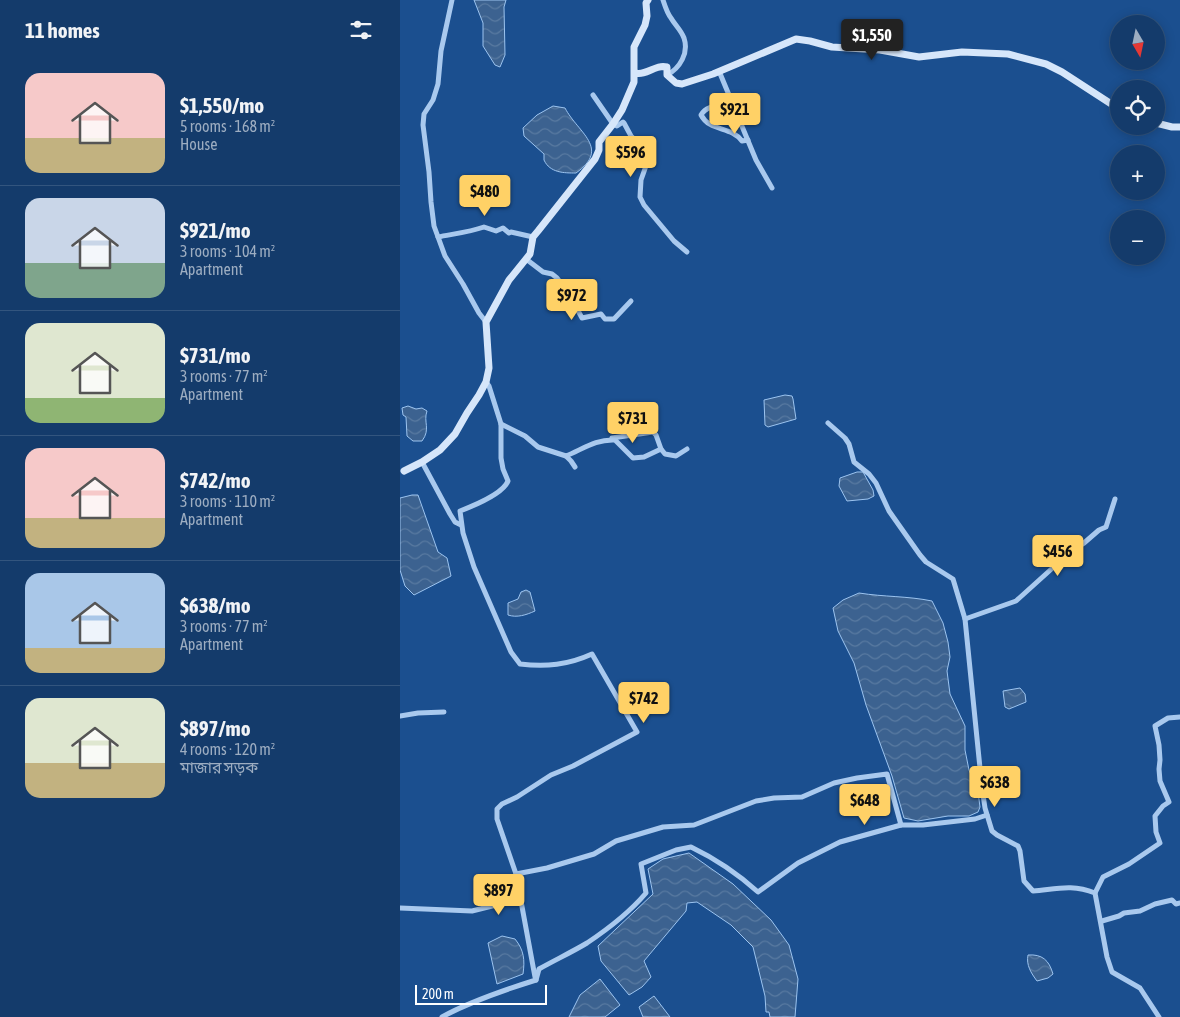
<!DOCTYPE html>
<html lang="en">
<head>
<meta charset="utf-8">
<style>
  body { margin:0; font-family:"Asap Condensed","Noto Sans Bengali",sans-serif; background:#214673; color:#f1f3f6; height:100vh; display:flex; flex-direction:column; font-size:19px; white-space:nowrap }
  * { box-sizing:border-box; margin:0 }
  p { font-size:16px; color:#9dadc1 }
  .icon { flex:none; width:28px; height:28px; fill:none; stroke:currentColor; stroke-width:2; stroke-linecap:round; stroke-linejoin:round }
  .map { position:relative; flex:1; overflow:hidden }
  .sheet { display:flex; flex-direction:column; background:#143b6b; width:400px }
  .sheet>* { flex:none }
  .needle { width:32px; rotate:171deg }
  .buttons { position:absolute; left:710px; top:15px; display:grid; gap:10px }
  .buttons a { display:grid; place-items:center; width:55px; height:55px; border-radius:50%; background:#143b6b; box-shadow:0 2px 12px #0003,0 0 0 1px #33557e; font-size:25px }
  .scale { position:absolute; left:15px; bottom:12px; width:132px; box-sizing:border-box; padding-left:5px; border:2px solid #fff; border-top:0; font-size:14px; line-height:18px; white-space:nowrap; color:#fff; -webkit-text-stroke:4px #1b4f8f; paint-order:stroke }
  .price { position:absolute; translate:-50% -42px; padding:0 11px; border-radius:5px; background:#ffd166; color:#111; font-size:16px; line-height:32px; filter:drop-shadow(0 1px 2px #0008) }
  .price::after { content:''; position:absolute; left:50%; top:30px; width:15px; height:11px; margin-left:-8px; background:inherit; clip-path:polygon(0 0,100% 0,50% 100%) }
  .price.selected { background:#222; color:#fff }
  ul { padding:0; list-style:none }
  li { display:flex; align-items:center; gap:15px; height:125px; padding:0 25px }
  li+li { border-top:1px solid #33557e }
  li span { display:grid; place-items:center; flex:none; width:140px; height:100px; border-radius:15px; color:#555 }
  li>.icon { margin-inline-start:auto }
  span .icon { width:60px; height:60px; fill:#fffc; stroke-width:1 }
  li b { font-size:21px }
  h2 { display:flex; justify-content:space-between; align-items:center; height:60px; padding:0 25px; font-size:21px }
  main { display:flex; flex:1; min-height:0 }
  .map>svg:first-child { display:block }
  .water { fill:url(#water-waves); stroke:#9cc4f0 }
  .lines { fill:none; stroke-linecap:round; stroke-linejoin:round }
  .street { stroke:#a9c9ee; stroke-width:5 }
  .secondary { stroke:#d6e6fa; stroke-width:7 }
</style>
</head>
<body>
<main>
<section class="sheet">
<h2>11 homes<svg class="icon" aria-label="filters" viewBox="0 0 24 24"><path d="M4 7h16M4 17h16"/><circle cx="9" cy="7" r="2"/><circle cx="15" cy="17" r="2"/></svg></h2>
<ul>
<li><span style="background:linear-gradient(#f6c9c9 65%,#c2b280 0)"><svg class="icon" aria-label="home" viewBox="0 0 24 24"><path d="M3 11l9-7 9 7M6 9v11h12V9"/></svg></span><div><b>$1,550/mo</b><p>5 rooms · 168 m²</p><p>House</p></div></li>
<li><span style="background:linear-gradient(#c9d6e8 65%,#7fa58c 0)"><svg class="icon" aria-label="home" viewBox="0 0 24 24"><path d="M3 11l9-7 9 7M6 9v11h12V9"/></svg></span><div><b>$921/mo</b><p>3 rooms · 104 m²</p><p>Apartment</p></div></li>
<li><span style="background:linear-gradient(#dfe7d0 75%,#8fb573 0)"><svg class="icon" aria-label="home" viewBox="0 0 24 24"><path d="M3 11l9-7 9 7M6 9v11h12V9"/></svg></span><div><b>$731/mo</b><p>3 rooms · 77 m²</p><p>Apartment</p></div></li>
<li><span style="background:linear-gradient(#f6c9c9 70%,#c2b280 0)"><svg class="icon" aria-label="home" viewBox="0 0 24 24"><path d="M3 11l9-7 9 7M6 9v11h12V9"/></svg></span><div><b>$742/mo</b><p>3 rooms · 110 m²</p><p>Apartment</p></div></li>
<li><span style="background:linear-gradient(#a9c7e8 75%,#c2b280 0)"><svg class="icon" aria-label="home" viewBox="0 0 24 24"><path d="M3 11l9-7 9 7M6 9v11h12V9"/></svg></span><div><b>$638/mo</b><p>3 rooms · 77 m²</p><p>Apartment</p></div></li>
<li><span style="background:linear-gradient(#dfe7d0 65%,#c2b280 0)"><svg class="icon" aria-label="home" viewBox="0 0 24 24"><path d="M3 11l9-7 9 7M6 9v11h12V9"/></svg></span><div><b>$897/mo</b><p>4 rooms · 120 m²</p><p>মাজার সড়ক</p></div></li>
</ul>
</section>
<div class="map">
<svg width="780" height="1017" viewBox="0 0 780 1017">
  <defs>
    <pattern id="water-waves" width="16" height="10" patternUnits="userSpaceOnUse" patternTransform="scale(1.25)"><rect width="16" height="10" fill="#3c6290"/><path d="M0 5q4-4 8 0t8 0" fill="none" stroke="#597aa1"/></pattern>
  </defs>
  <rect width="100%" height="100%" fill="#1b4f8f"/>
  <g class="water">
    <path d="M 74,0 L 106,0 L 104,7 L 105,55 L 100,67 L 95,65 L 83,46 L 83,23 Z"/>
    <path d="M 153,106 L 165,108 C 178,133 211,148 176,173 C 164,173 150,173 144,160 L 144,154 L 124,136 L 123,128 L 137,115 Z"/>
    <path d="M 385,395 L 392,396 L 393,399 L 396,419 L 368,427 L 365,425 L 364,400 Z"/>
    <path d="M 8,406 L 16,409 L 22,408 L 27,411 C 23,422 31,429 22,441 L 13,441 L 7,436 L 6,417 L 3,415 L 2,408 Z"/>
    <path d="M 457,472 L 463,472 L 473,490 L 474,496 L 468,499 L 447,501 L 439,486 L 440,478 Z"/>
    <path d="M 12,495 L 18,495 L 38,552 L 47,558 L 51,576 L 14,595 L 5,586 L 0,570 L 0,498 Z"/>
    <path d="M 126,590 L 130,592 L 135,611 C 126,615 117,618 108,615 L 108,603 L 118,599 L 121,592 Z"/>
    <path d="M 459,593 C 484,597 508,596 532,601 L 543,623 L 548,642 L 550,657 L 547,671 L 550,694 L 565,726 L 565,750 L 569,770 L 578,792 L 580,807 L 578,812 L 569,816 L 548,816 L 518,821 L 504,818 L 492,776 L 466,705 L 454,663 L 438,631 L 433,608 L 443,600 Z"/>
    <path d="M 620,688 L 625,694 L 626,702 L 609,709 L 605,707 L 603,691 Z"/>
    <path d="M 289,853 L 333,884 L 371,920 L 389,945 L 398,979 L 395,1017 L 370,1017 L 369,1012 L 366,1012 L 365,996 L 353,947 L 331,925 L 297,902 L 287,903 L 286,911 L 244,961 L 251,977 L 242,987 L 229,995 L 201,961 L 198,946 L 253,894 L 248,869 L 263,859 Z"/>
    <path d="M 102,936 L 115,939 C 124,950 125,960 123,974 L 97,984 L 88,943 Z"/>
    <path d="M 628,955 C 642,954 649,960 653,974 L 648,978 L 637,981 C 631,973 626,965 628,955 Z"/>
    <path d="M 200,979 L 220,1005 L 205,1017 L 169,1017 L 180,995 Z"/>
    <path d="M 254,996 L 270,1017 L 243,1017 L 239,1007 Z"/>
  </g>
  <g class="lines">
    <g class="street">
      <path d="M 52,0 L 41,51 L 38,84 L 33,100 L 24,114 L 23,125 L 29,172 L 31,202 L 34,226 L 45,256 L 63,284 L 79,313 L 86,322"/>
      <path d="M 263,0 C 265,6 267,13 271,18 C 275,25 281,30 284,38 C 289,53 280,68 267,75"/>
      <path d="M 319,71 L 356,160 L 372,188"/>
      <path d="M 193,95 L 213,124 L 217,126 L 223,122 L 224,123 L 231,136 L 243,148 L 246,157 L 247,163 L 241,180 L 240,197 L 244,205 L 274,241 L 287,252"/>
      <path d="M 333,103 C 322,106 307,104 301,115 C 310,132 331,126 342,141 L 348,140"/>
      <path d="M 38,237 C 53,234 70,232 84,227 L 96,231 L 103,228 L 109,233 L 111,232 L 133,237"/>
      <path d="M 126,259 L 143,272 L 152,274 L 157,278 L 169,294 L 182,318 L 201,314 L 205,319 L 214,319 L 231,301"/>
      <path d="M 86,382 L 89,386 L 101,424 L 101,458 L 103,469 L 108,481 C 103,494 73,506 60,511 L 63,533 L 74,567 L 111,652 L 120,664 C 146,667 168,665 192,654 L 237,732 L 173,766 L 151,775 L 117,797 L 102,804 L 97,809 L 97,819 L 116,874 L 135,977"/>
      <path d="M 428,423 L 445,438 L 449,444 L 454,462 L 469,474 L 476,483 L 489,511 L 520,555 L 526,562 L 553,579 L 565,619 L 582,788 L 585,808 L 592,831 L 597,835 L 618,846 L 620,851 L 624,881 L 633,891 C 657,889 672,884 695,893 L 707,957 L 712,972 L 740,988 L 759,1017"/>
      <path d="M 101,424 L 125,436 L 138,447 L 166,456 C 183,449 196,439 215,440 L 233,458 L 244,457 L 261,449 L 265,454 L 276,456 L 287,449"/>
      <path d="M 212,438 L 253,432 L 256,435 L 261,449"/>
      <path d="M 166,456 L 171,461 L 175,467"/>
      <path d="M 22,462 L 50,514 L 55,522 L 61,525"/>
      <path d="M 565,619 L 616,601 L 657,564 L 666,554 L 684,543 L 699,530 L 706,527 L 715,499"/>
      <path d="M 0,716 L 18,713 L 44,712"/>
      <path d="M 501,825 L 523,825 L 575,819 L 587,815"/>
      <path d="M 116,874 L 147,868 L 194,854 L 216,841 L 263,827 L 294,825 L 356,801 L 374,798 L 402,797 L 434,783 L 457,778 L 487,774 L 501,825 L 440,842 L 398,863 L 358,892 C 338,874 316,859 291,847 L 276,850 L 241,864 L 246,893 C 229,913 208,929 187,943 C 172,952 155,960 139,969 L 136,980"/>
      <path d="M 695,893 L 703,877 L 729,864 L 760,843 L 756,832 L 755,816 L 763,806 L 769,802 L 760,781 L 759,769 L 760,760 L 759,745 L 755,726 L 768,718 L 780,717"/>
      <path d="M 0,908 L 72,911 L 121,899"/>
      <path d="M 702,921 L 719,916 L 724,913 L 740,911 L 755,904 L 772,900 L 776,904 L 780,903"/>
      <path d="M 42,1017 C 71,1001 104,990 136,980"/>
    </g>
    <g class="secondary">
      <path d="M 235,73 C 247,76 255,64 267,67 L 267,75 L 276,83 L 282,84 L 313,74 L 396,39 L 410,41 L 432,47 L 480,50 L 519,57 L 562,52 L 608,54 L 646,64 L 662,72 L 719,109"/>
      <path d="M 756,123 L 772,127 L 780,127"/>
      <path d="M 4,471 L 22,462 L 40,450 L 55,434 L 67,413 L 79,395 L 86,382 L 89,368 L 86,322 L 109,280 L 130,254 L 133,237 L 138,231 L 195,159 L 199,150 L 199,142 L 213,124 L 222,110 L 234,82 L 234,47 L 245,25 L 247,16 L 246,3 L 248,0"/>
    </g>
  </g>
</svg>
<div class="buttons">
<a><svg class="needle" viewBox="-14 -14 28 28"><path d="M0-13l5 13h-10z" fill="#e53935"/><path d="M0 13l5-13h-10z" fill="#9dadc1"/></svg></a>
<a><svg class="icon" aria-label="locate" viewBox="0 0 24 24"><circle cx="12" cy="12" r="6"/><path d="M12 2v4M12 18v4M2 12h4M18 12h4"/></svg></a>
<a>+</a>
<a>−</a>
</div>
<div class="scale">200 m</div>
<b class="price selected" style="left:472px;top:61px">$1,550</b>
<b class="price" style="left:335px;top:135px">$921</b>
<b class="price" style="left:231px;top:178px">$596</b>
<b class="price" style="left:85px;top:217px">$480</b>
<b class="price" style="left:172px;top:321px">$972</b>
<b class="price" style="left:233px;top:444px">$731</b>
<b class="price" style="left:658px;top:577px">$456</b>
<b class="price" style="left:244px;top:724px">$742</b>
<b class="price" style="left:595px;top:808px">$638</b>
<b class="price" style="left:465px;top:826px">$648</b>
<b class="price" style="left:99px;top:916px">$897</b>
</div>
</main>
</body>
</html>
